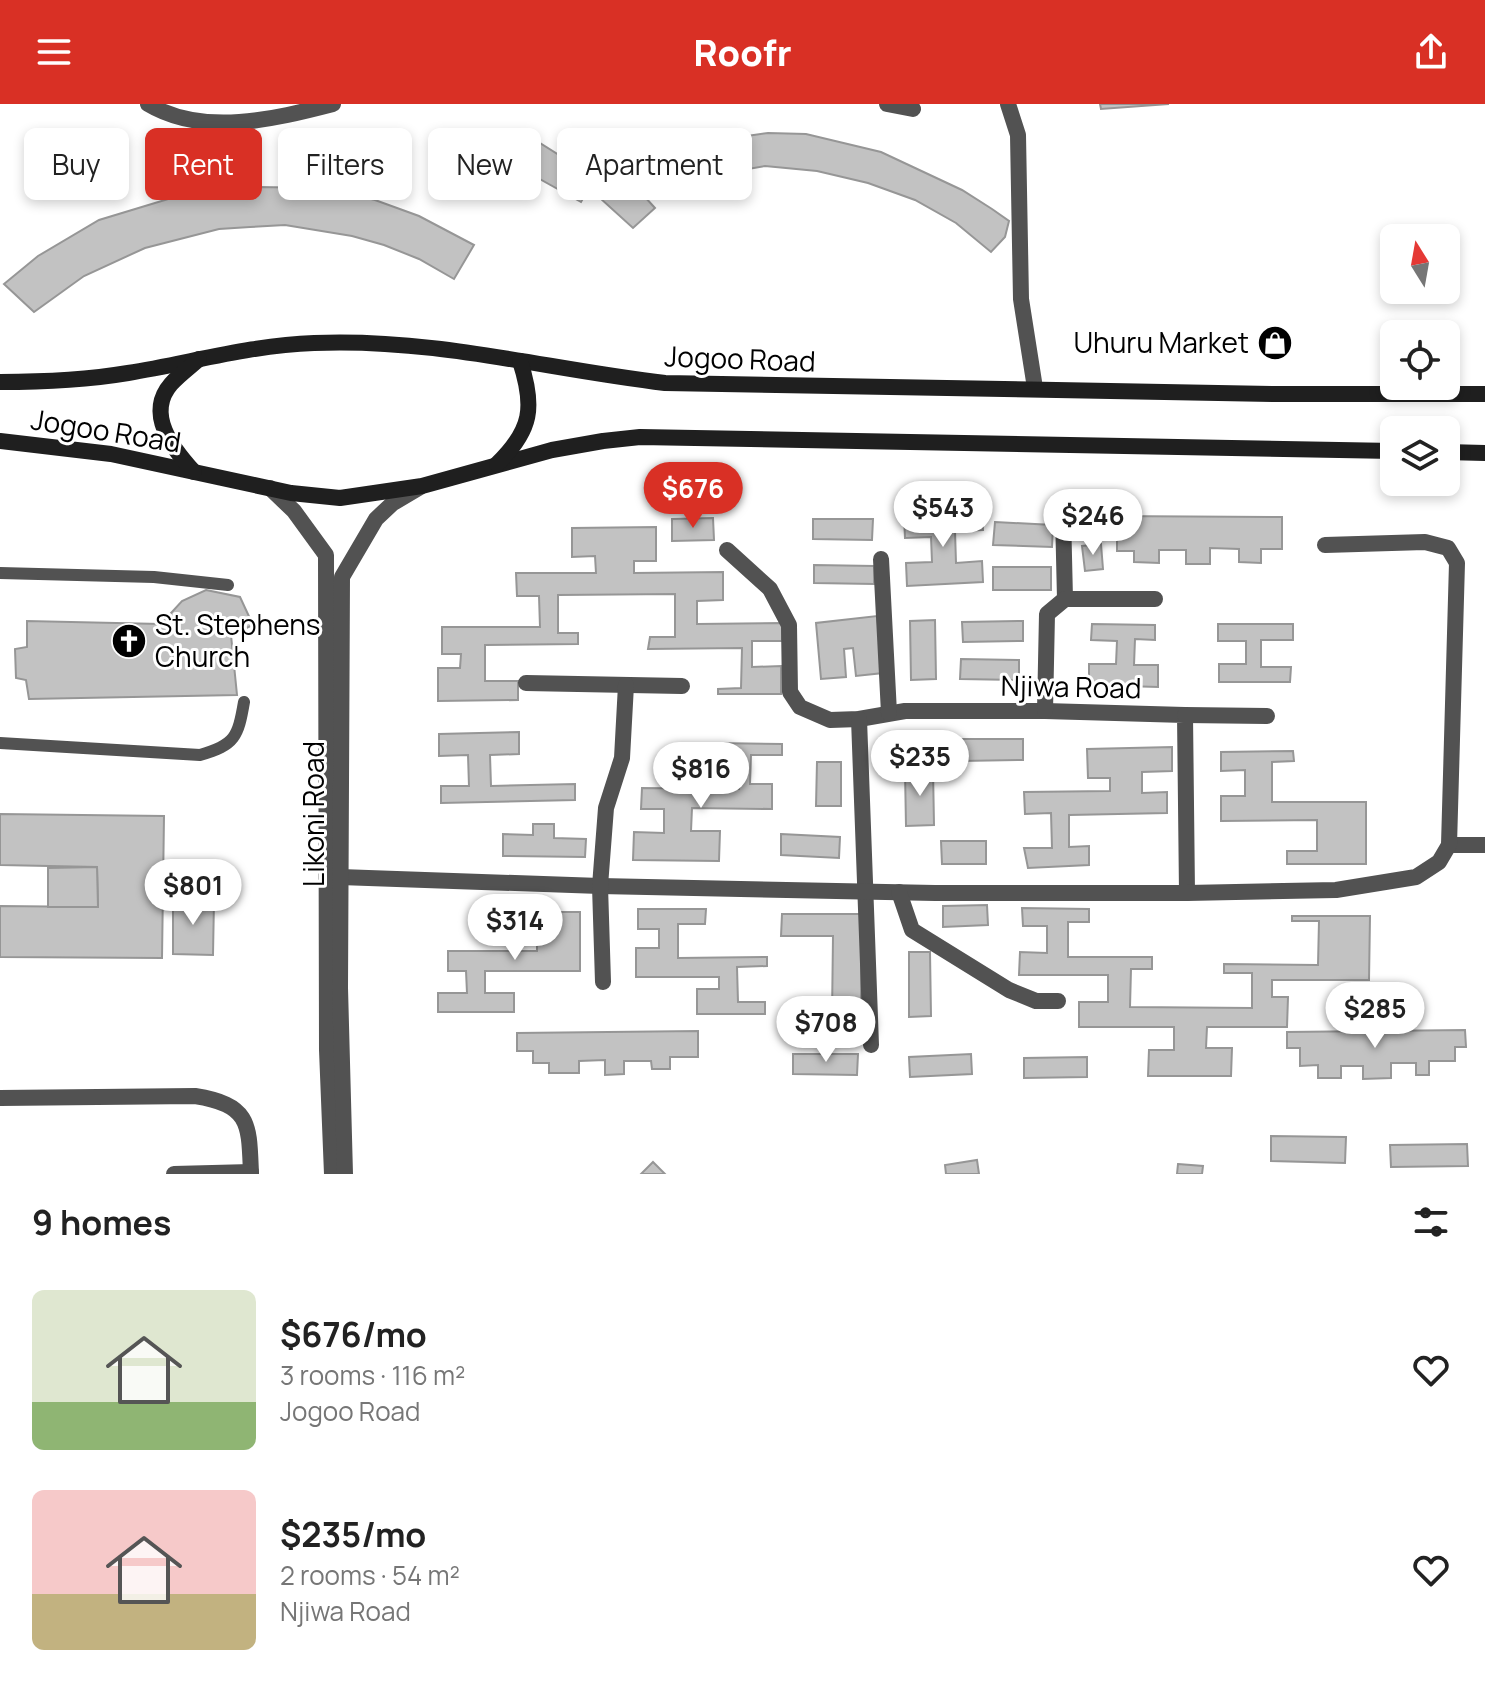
<!DOCTYPE html>
<html lang="en">
<head>
<meta charset="utf-8">
<style>
  body { margin:0; font-family:Manrope,sans-serif; background:#f6f6f6; color:#222; height:100vh; display:flex; flex-direction:column; font-size:30px; white-space:nowrap }
  * { box-sizing:border-box; margin:0 }
  p { font-size:26px; color:#767676 }
  .icon { flex:none; width:44px; height:44px; fill:none; stroke:currentColor; stroke-width:2; stroke-linecap:round; stroke-linejoin:round }
  .map { position:relative; height:1070px; overflow:hidden }
  .panel { display:flex; flex-direction:column; background:#fff; flex:1 }
  .panel>* { flex:none }
  .banner { position:absolute; left:24px; top:24px; width:800px; height:72px; display:flex; gap:16px }
  .needle { width:52px; rotate:349deg }
  .controls { position:absolute; left:1380px; top:120px; display:grid; gap:16px }
  .controls a { display:grid; place-items:center; width:80px; height:80px; border-radius:12px; background:#fff; box-shadow:0 4px 12px #0003; font-size:40px }
  .price { position:absolute; translate:-50% -68px; padding:0 18px; border-radius:28px; background:#fff; color:#222; font-size:26px; line-height:52px; filter:drop-shadow(0 2px 4px #0008) }
  .price::after { content:''; position:absolute; left:50%; top:48px; width:24px; height:18px; margin-left:-12px; background:inherit; clip-path:polygon(0 0,100% 0,50% 100%) }
  .price.active { background:#d93025; color:#fff }
  ul { padding:0; list-style:none }
  li { display:flex; align-items:center; gap:24px; height:200px; padding:0 32px }
  li span { display:grid; place-items:center; flex:none; width:224px; height:160px; border-radius:12px; color:#555 }
  li>.icon { margin-inline-start:auto }
  span .icon { width:96px; height:96px; fill:#fffc; stroke-width:1 }
  li b { font-size:34px }
  h2 { display:flex; justify-content:space-between; align-items:center; height:96px; padding:0 32px; font-size:34px }
  .tag { padding:0 28px; border-radius:12px; background:#fff; box-shadow:0 4px 12px #0003; font-size:28px; line-height:72px }
  .tag.active { background:#d93025; color:#fff }
  header { display:flex; justify-content:space-between; align-items:center; height:104px; padding:0 32px; background:#d93025; color:#fff; font-size:36px; font-weight:800 }
  .map>svg:first-child { display:block }
  .building { fill:#c2c2c2; stroke:#969696; stroke-width:2 }
  .lines { fill:none; stroke-linecap:round; stroke-linejoin:round }
  .service { stroke:#525252; stroke-width:12 }
  .minor { stroke:#525252; stroke-width:16 }
  .tertiary { stroke:#525252; stroke-width:16 }
  .secondary { stroke:#1f1f1f; stroke-width:16 }
  .labels { text-anchor:middle; stroke-width:6; stroke-linejoin:round; paint-order:stroke }
  .poi-label { font-size:28px; fill:#000; stroke:#fff; text-anchor:end }
  .street-label { font-size:28px; fill:#000; stroke:#fff }
</style>
</head>
<body>
<header><svg class="icon" aria-label="menu" viewBox="0 0 24 24"><path d="M4 6h16M4 12h16M4 18h16"/></svg>Roofr<svg class="icon" aria-label="share" viewBox="0 0 24 24"><path d="M12 15V3M7 8l5-5 5 5M5 13v7h14v-7"/></svg></header>
<div class="map">
<svg width="1485" height="1070" viewBox="0 0 1485 1070">
  <rect width="100%" height="100%" fill="#fff"/>
  <g class="building">
    <path d="M 1100,0 L 1169,0 L 1101,5 Z"/>
    <path d="M 463,27 L 489,32 L 527,50 L 535,36 L 594,73 L 605,59 L 634,81 L 655,104 L 633,124 L 589,84 L 581,98 L 527,68 L 523,81 L 451,58 Z"/>
    <path d="M 768,29 L 806,30 L 881,48 L 962,86 L 992,105 L 1009,117 L 1005,133 L 991,148 L 956,119 L 915,96 L 868,79 L 817,67 L 765,62 L 690,75 L 684,41 Z"/>
    <path d="M 256,83 L 327,84 L 375,96 L 419,112 L 474,141 L 454,175 L 419,155 L 384,141 L 352,132 L 285,121 L 250,123 L 219,125 L 145,144 L 84,172 L 34,208 L 4,180 L 38,152 L 99,116 L 178,92 Z"/>
    <path d="M 982,408 L 983,426 L 955,427 L 956,459 L 982,457 L 983,478 L 907,482 L 906,459 L 932,458 L 931,433 L 905,434 L 904,412 Z"/>
    <path d="M 1108,412 L 1282,413 L 1282,445 L 1261,445 L 1261,459 L 1239,458 L 1239,445 L 1210,444 L 1210,460 L 1186,460 L 1186,446 L 1159,446 L 1159,459 L 1134,458 L 1134,447 L 1117,447 L 1117,432 L 1108,432 Z"/>
    <path d="M 713,414 L 714,436 L 672,437 L 672,415 Z"/>
    <path d="M 813,415 L 873,415 L 872,436 L 813,435 Z"/>
    <path d="M 995,418 L 1053,421 L 1052,443 L 993,441 Z"/>
    <path d="M 656,423 L 656,457 L 634,457 L 634,469 L 723,468 L 723,496 L 697,497 L 697,520 L 782,519 L 782,537 L 752,537 L 752,563 L 781,562 L 781,590 L 718,590 L 718,585 L 741,584 L 742,544 L 648,545 L 650,533 L 675,533 L 675,490 L 558,491 L 558,529 L 578,529 L 578,540 L 485,541 L 485,577 L 518,577 L 518,596 L 438,597 L 438,564 L 460,564 L 461,550 L 442,550 L 442,523 L 540,523 L 539,492 L 517,492 L 516,469 L 596,469 L 595,452 L 572,453 L 572,424 Z"/>
    <path d="M 1101,440 L 1103,465 L 1085,467 L 1082,442 Z"/>
    <path d="M 814,461 L 874,462 L 874,480 L 814,479 Z"/>
    <rect x="993" y="463" width="58" height="23"/>
    <path d="M 206,486 L 240,493 L 253,521 L 231,531 L 237,591 L 29,595 L 26,576 L 16,574 L 15,545 L 27,543 L 27,517 L 161,520 L 182,497 Z"/>
    <path d="M 877,512 L 883,569 L 856,572 L 853,544 L 844,545 L 846,573 L 821,575 L 816,519 Z"/>
    <path d="M 935,516 L 936,575 L 911,576 L 910,517 Z"/>
    <path d="M 1023,517 L 1023,537 L 963,538 L 962,518 Z"/>
    <path d="M 1092,520 L 1155,521 L 1155,536 L 1135,535 L 1134,561 L 1158,561 L 1158,583 L 1089,581 L 1089,560 L 1116,560 L 1117,537 L 1091,536 Z"/>
    <path d="M 1218,520 L 1293,520 L 1293,536 L 1261,536 L 1261,563 L 1291,563 L 1290,578 L 1219,578 L 1219,560 L 1246,560 L 1246,537 L 1218,537 Z"/>
    <path d="M 961,555 L 1019,556 L 1019,576 L 960,575 Z"/>
    <path d="M 519,628 L 519,650 L 490,651 L 491,682 L 575,680 L 575,696 L 441,699 L 441,682 L 469,682 L 468,651 L 439,652 L 439,630 Z"/>
    <path d="M 960,635 L 1023,635 L 1023,656 L 961,657 Z"/>
    <path d="M 714,639 L 782,640 L 782,651 L 751,651 L 750,680 L 772,680 L 772,705 L 692,704 L 691,727 L 720,727 L 719,757 L 633,756 L 634,728 L 664,729 L 664,705 L 641,705 L 642,684 L 739,685 L 739,651 L 714,651 Z"/>
    <path d="M 1172,643 L 1172,667 L 1142,668 L 1142,689 L 1167,688 L 1167,709 L 1069,711 L 1069,743 L 1089,742 L 1089,761 L 1028,764 L 1024,744 L 1052,744 L 1051,709 L 1025,710 L 1024,688 L 1110,687 L 1110,674 L 1088,674 L 1087,645 Z"/>
    <path d="M 1293,647 L 1294,657 L 1272,658 L 1272,698 L 1366,698 L 1366,760 L 1287,760 L 1287,747 L 1317,747 L 1317,716 L 1221,717 L 1221,692 L 1245,692 L 1245,666 L 1221,667 L 1221,648 Z"/>
    <path d="M 817,658 L 841,658 L 841,702 L 816,702 Z"/>
    <path d="M 933,666 L 934,721 L 906,722 L 905,667 Z"/>
    <path d="M 0,710 L 164,712 L 162,854 L 0,853 L 0,802 L 98,803 L 97,763 L 0,761 Z"/>
    <path d="M 533,720 L 554,720 L 554,734 L 586,735 L 585,753 L 503,752 L 503,730 L 533,731 Z"/>
    <path d="M 781,730 L 840,733 L 839,754 L 781,751 Z"/>
    <path d="M 941,737 L 986,737 L 986,760 L 942,760 Z"/>
    <path d="M 97,763 L 98,803 L 48,803 L 48,764 Z"/>
    <path d="M 173,795 L 214,796 L 213,851 L 173,850 Z"/>
    <path d="M 987,801 L 988,821 L 943,823 L 943,802 Z"/>
    <path d="M 1022,804 L 1089,805 L 1089,818 L 1068,818 L 1068,853 L 1152,853 L 1152,865 L 1131,865 L 1130,903 L 1252,904 L 1252,869 L 1224,869 L 1224,860 L 1318,861 L 1319,817 L 1292,817 L 1292,812 L 1370,812 L 1369,876 L 1272,876 L 1272,893 L 1288,893 L 1287,923 L 1207,923 L 1206,944 L 1232,944 L 1231,972 L 1148,972 L 1149,946 L 1174,946 L 1174,923 L 1079,923 L 1079,898 L 1108,898 L 1108,871 L 1019,871 L 1020,848 L 1047,849 L 1047,822 L 1023,822 Z"/>
    <path d="M 638,805 L 706,805 L 705,820 L 678,820 L 678,854 L 767,853 L 767,862 L 737,863 L 738,898 L 765,898 L 765,910 L 697,910 L 697,885 L 719,885 L 719,873 L 636,873 L 636,844 L 659,844 L 659,825 L 638,825 Z"/>
    <path d="M 514,808 L 580,808 L 580,867 L 485,867 L 485,889 L 514,889 L 514,908 L 438,908 L 438,889 L 467,889 L 466,867 L 448,867 L 448,847 L 537,847 L 537,822 L 514,822 Z"/>
    <path d="M 782,810 L 861,810 L 861,912 L 832,912 L 833,832 L 781,832 Z"/>
    <path d="M 909,848 L 930,848 L 931,912 L 909,913 Z"/>
    <path d="M 1465,926 L 1466,943 L 1455,943 L 1455,957 L 1429,957 L 1429,971 L 1416,971 L 1416,959 L 1391,959 L 1391,974 L 1363,975 L 1363,962 L 1341,962 L 1341,974 L 1318,974 L 1318,961 L 1300,962 L 1300,944 L 1287,944 L 1287,928 Z"/>
    <path d="M 698,927 L 698,953 L 670,953 L 670,965 L 652,965 L 651,957 L 624,957 L 624,970 L 605,971 L 605,956 L 579,957 L 579,969 L 549,969 L 549,959 L 533,959 L 533,947 L 517,947 L 517,929 Z"/>
    <path d="M 793,950 L 858,950 L 857,971 L 793,970 Z"/>
    <path d="M 971,950 L 972,970 L 910,973 L 909,953 Z"/>
    <path d="M 1087,953 L 1087,973 L 1024,974 L 1024,954 Z"/>
    <path d="M 1271,1032 L 1346,1033 L 1345,1059 L 1271,1057 Z"/>
    <path d="M 1467,1040 L 1468,1062 L 1391,1063 L 1390,1041 Z"/>
    <path d="M 977,1056 L 979,1070 L 946,1070 L 945,1061 Z"/>
    <path d="M 653,1058 L 665,1070 L 641,1070 Z"/>
    <path d="M 1178,1060 L 1203,1062 L 1202,1070 L 1177,1070 Z"/>
  </g>
  <g class="lines">
    <g class="service">
      <path d="M 0,469 L 154,473 L 228,481"/>
      <path d="M 0,639 L 200,651 C 235,641 238,633 244,598"/>
    </g>
    <g class="minor">
      <path d="M 148,0 C 203,33 275,15 333,0"/>
      <path d="M 887,0 L 913,5"/>
      <path d="M 1008,0 L 1018,31 L 1021,195 L 1035,284"/>
      <path d="M 1063,410 L 1065,495"/>
      <path d="M 727,446 L 770,485 L 789,521 L 790,588 L 800,603 L 830,616 L 859,615 L 905,607 L 1045,607 L 1185,611 L 1187,789"/>
      <path d="M 881,455 L 889,609"/>
      <path d="M 526,579 L 682,582"/>
      <path d="M 1045,607 L 1047,510 L 1065,495 L 1155,495"/>
      <path d="M 1185,611 L 1267,612"/>
      <path d="M 859,615 L 871,941"/>
      <path d="M 1449,741 L 1485,741"/>
      <path d="M 340,773 L 600,782 L 935,789 L 1187,789 L 1336,786 L 1416,773 L 1439,758 L 1449,741 L 1457,459 L 1448,444 L 1425,438 L 1325,441"/>
      <path d="M 899,788 L 912,826 L 1009,886 L 1036,897 L 1058,897"/>
      <path d="M 603,878 L 600,782 L 606,704 L 622,654 L 626,581"/>
      <path d="M 0,994 L 195,992 C 251,1001 249,1020 251,1070"/>
      <path d="M 174,1070 L 251,1068"/>
    </g>
    <g class="tertiary">
      <path d="M 270,384 L 294,407 L 326,451 L 327,946 L 332,1070"/>
      <path d="M 345,1070 L 340,884 L 342,473 L 376,415 L 393,399 L 420,383"/>
    </g>
    <g class="secondary">
      <path d="M 0,278 C 42,278 86,276 128,269 C 190,259 251,241 314,239 C 435,234 546,265 665,279 L 1276,290 L 1485,290"/>
      <path d="M 0,337 L 111,350 L 291,389 L 340,394 L 422,382 L 552,346 L 603,337 L 640,333 L 1394,347"/>
      <path d="M 1446,348 L 1485,349"/>
      <path d="M 497,360 C 532,326 535,303 520,257"/>
      <path d="M 194,368 C 173,345 145,310 171,280 C 179,271 190,263 199,255"/>
    </g>
  </g>
  <defs>
    <g id="shop-disc" transform="scale(1.8)"><circle r="9.5" fill="#000" stroke="#fff"/><path d="M-5-2.5h2.3a2.7 3.5 0 0 1 5.4 0H5L5.5 6h-11ZM-1.5-2.5h3a1.5 2.3 0 0 0-3 0Z" fill="#fff"/></g>
    <g id="church-disc" transform="scale(1.8)"><circle r="9.5" fill="#000" stroke="#fff"/><path d="M-1.2-6h2.4v3.5h3.3v2.4h-3.3V6h-2.4V-.1h-3.3v-2.4h3.3Z" fill="#fff"/></g>
  </defs>
  <g fill-rule="evenodd">
    <use href="#shop-disc" x="1275" y="239"/>
    <use href="#church-disc" x="129" y="537"/>
  </g>
  <g class="labels">
    <g class="poi-label">
      <text x="1249" y="249">Uhuru Market</text>
      <text x="155" y="531" text-anchor="start">St. Stephens<tspan x="155" dy="32">Church</tspan></text>
    </g>
    <g class="street-label">
      <text transform="translate(740 255) rotate(2)" y="10">Jogoo Road</text>
      <text transform="translate(106 327) rotate(9)" y="10">Jogoo Road</text>
      <text transform="translate(1071 583) rotate(1)" y="10">Njiwa Road</text>
      <text transform="translate(314 710) rotate(-90)" y="10">Likoni Road</text>
    </g>
  </g>
</svg>
<div class="controls">
<a><svg class="needle" viewBox="-14 -14 28 28"><path d="M0-13l5 13h-10z" fill="#e53935"/><path d="M0 13l5-13h-10z" fill="#767676"/></svg></a>
<a><svg class="icon" aria-label="locate" viewBox="0 0 24 24"><circle cx="12" cy="12" r="6"/><path d="M12 2v4M12 18v4M2 12h4M18 12h4"/></svg></a>
<a><svg class="icon" aria-label="layers" viewBox="0 0 24 24"><path d="M12 4l9 5-9 5-9-5zM3 14l9 5 9-5"/></svg></a>
</div>
<b class="price active" style="left:693px;top:426px">$676</b>
<b class="price" style="left:943px;top:445px">$543</b>
<b class="price" style="left:1093px;top:453px">$246</b>
<b class="price" style="left:920px;top:694px">$235</b>
<b class="price" style="left:701px;top:706px">$816</b>
<b class="price" style="left:193px;top:823px">$801</b>
<b class="price" style="left:515px;top:858px">$314</b>
<b class="price" style="left:1375px;top:946px">$285</b>
<b class="price" style="left:826px;top:960px">$708</b>
<div class="banner">
<a class="tag">Buy</a>
<a class="tag active">Rent</a>
<a class="tag">Filters</a>
<a class="tag">New</a>
<a class="tag">Apartment</a>
</div>
</div>
<section class="panel">
<h2>9 homes<svg class="icon" aria-label="filters" viewBox="0 0 24 24"><path d="M4 7h16M4 17h16"/><circle cx="9" cy="7" r="2"/><circle cx="15" cy="17" r="2"/></svg></h2>
<ul>
<li><span style="background:linear-gradient(#dfe7d0 70%,#8fb573 0)"><svg class="icon" aria-label="home" viewBox="0 0 24 24"><path d="M3 11l9-7 9 7M6 9v11h12V9"/></svg></span><div><b>$676/mo</b><p>3 rooms · 116 m²</p><p>Jogoo Road</p></div><svg class="icon" aria-label="heart" viewBox="0 0 24 24"><path d="M12 20l-8-8c-3-5 5-10 8-4 3-6 11-1 8 4z"/></svg></li>
<li><span style="background:linear-gradient(#f6c9c9 65%,#c2b280 0)"><svg class="icon" aria-label="home" viewBox="0 0 24 24"><path d="M3 11l9-7 9 7M6 9v11h12V9"/></svg></span><div><b>$235/mo</b><p>2 rooms · 54 m²</p><p>Njiwa Road</p></div><svg class="icon" aria-label="heart" viewBox="0 0 24 24"><path d="M12 20l-8-8c-3-5 5-10 8-4 3-6 11-1 8 4z"/></svg></li>
</ul>
</section>
</body>
</html>
